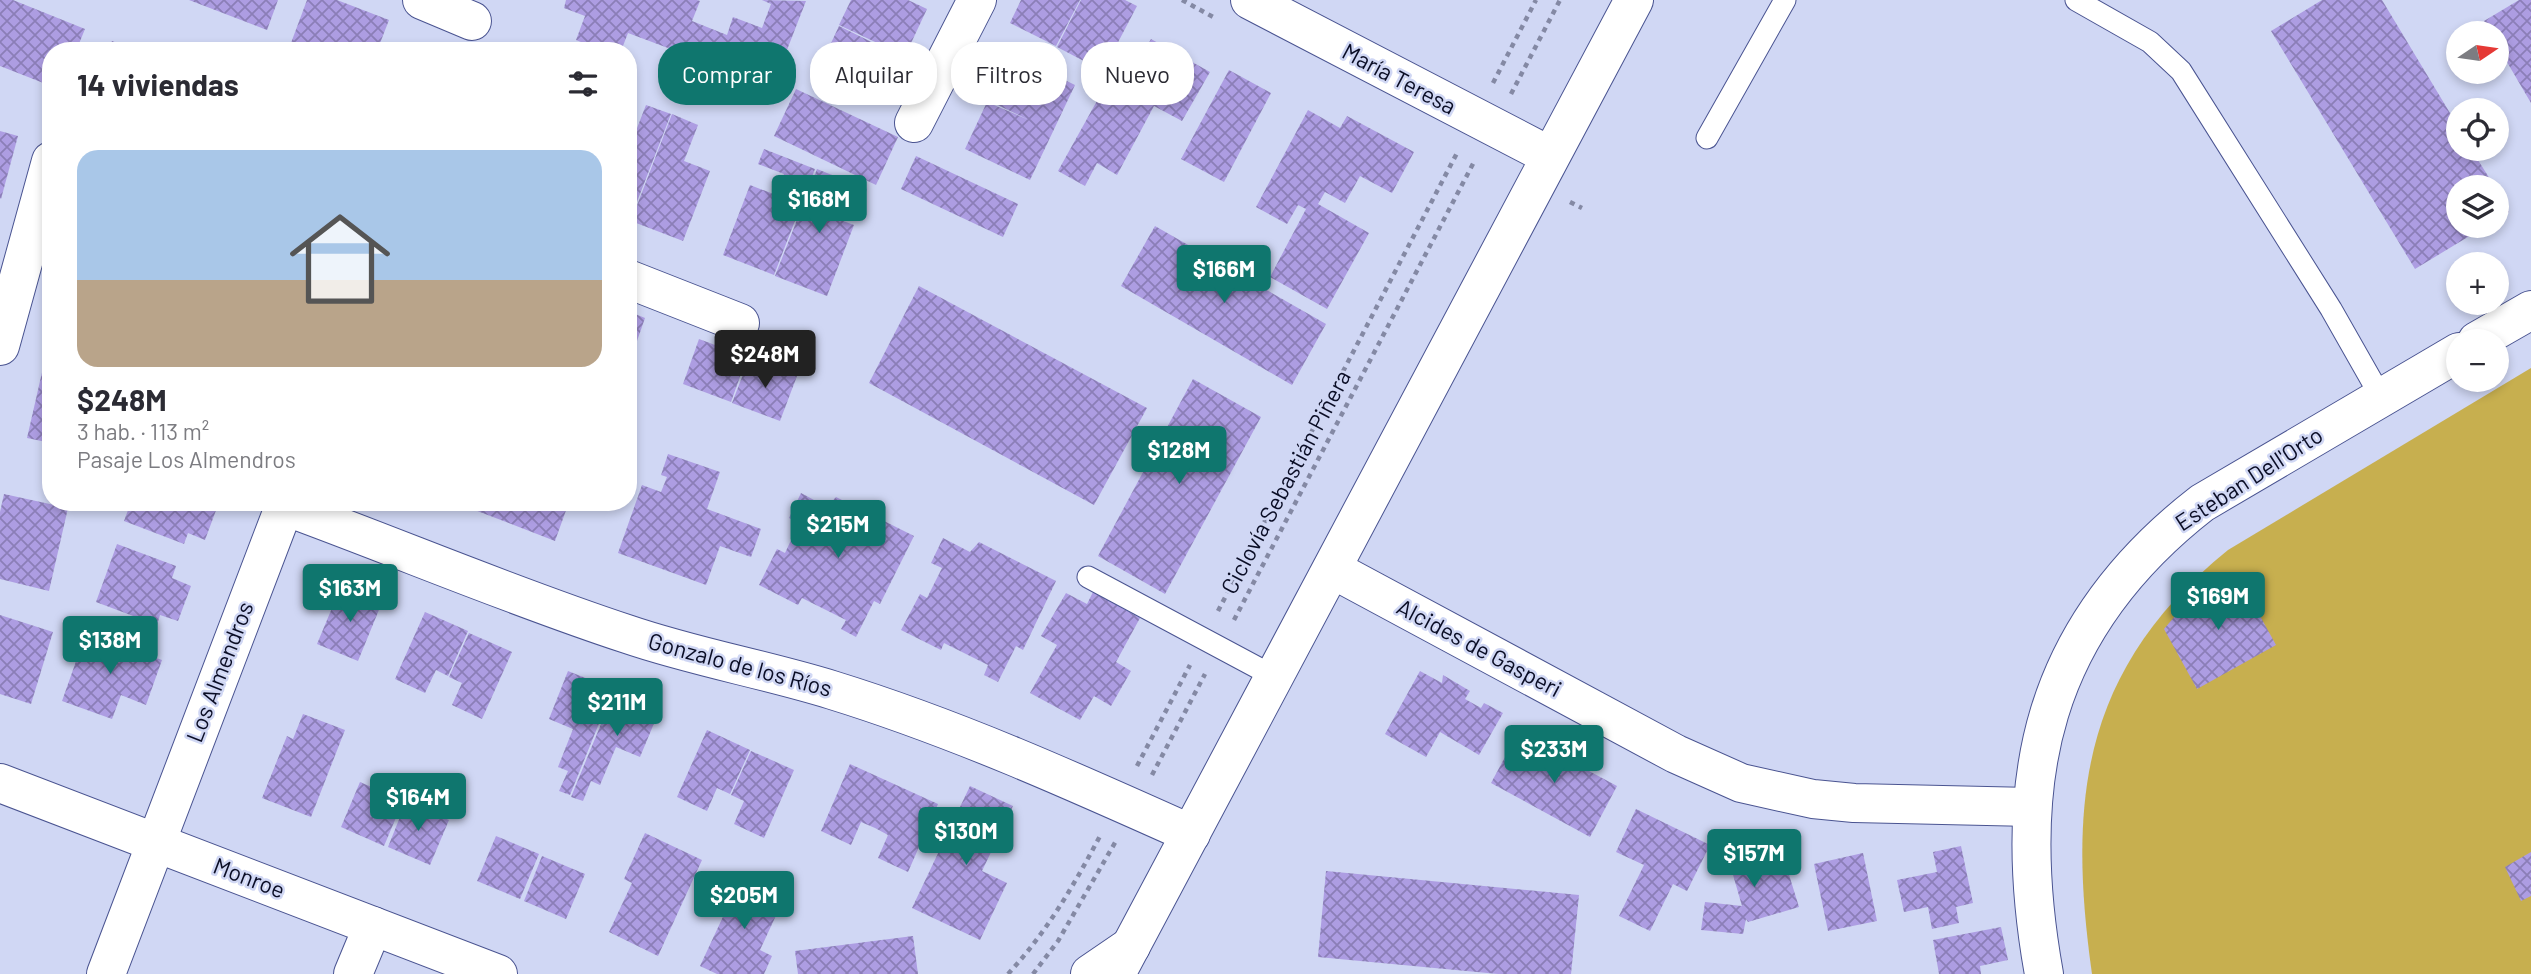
<!DOCTYPE html>
<html lang="es">
<head>
<meta charset="utf-8">
<style>
  body { margin:0; font-family:Barlow,sans-serif; background:#f2f2f3; color:#2b2b33; height:100vh; display:flex; flex-direction:column; font-size:26px; white-space:nowrap }
  * { box-sizing:border-box; margin:0 }
  p { font-size:23px; color:#7c7c81 }
  .icon { flex:none; width:38px; height:38px; fill:none; stroke:currentColor; stroke-width:2; stroke-linecap:round; stroke-linejoin:round }
  .map { position:relative; flex:1; overflow:hidden }
  .drawer { position:absolute; left:42px; top:42px; width:595px; height:469px; display:flex; flex-direction:column; background:#fff; border-radius:28px; box-shadow:0 4px 10px #0003 }
  .drawer>* { flex:none }
  .banner { position:absolute; left:658px; top:42px; width:665px; height:63px; display:flex; gap:14px }
  .needle { width:46px; rotate:77deg }
  .tools { position:absolute; left:2446px; top:21px; display:grid; gap:14px }
  .tools a { display:grid; place-items:center; width:63px; height:63px; border-radius:50%; background:#fff; box-shadow:0 4px 10px #0003; font-size:35px }
  .price { position:absolute; translate:-50% -60px; padding:0 16px; border-radius:7px; background:#0f766e; color:#fff; font-size:23px; line-height:46px; filter:drop-shadow(0 2px 4px #0008) }
  .price::after { content:''; position:absolute; left:50%; top:42px; width:21px; height:16px; margin-left:-10px; background:inherit; clip-path:polygon(0 0,100% 0,50% 100%) }
  .price.selected { background:#222; color:#fff }
  ul { padding:0; list-style:none }
  li { display:grid; align-content:center; gap:14px; height:371px; padding:0 35px }
  li+li { border-top:2px solid #e1e1e2 }
  li span { display:grid; place-items:center; height:217px; border-radius:21px; color:#555 }
  li>.icon { margin-inline-start:auto }
  span .icon { width:126px; height:126px; fill:#fffc; stroke-width:1 }
  li b { font-size:30px }
  h2 { display:flex; justify-content:space-between; align-items:center; height:84px; padding:0 35px; font-size:30px }
  .pill { padding:0 24px; border-radius:28px; background:#fff; box-shadow:0 4px 10px #0003; font-size:24px; line-height:63px }
  .pill.selected { background:#0f766e; color:#fff }
  .map>svg:first-child { display:block }
  .park { fill:#c7af4f }
  .building { fill:url(#building-cross-hatch) }
  .lines { fill:none; stroke-linecap:round; stroke-linejoin:round }
  .lane-casing { stroke:#4a5491; stroke-width:23 }
  .street-casing { stroke:#4a5491; stroke-width:40 }
  .secondary-casing { stroke:#4a5491; stroke-width:40 }
  .path { stroke:#8489a4; stroke-width:4.5; stroke-dasharray:5 5; stroke-linecap:butt }
  .lane { stroke:#fff; stroke-width:21 }
  .street { stroke:#fff; stroke-width:38 }
  .secondary { stroke:#fff; stroke-width:38 }
  .labels { text-anchor:middle; stroke-width:5; stroke-linejoin:round; paint-order:stroke }
  .street-label { font-size:23px; fill:#0a0d25; stroke:#d0d7f4 }
</style>
</head>
<body>
<div class="map">
<svg width="2531" height="974" viewBox="0 0 2531 974">
  <defs>
    <pattern id="building-cross-hatch" width="8" height="8" patternUnits="userSpaceOnUse" patternTransform="scale(1.75)"><rect width="8" height="8" fill="#ad9de2"/><path d="M0 0l8 8M0 8l8-8" fill="none" stroke="#8b7eb7"/></pattern>
  </defs>
  <rect width="100%" height="100%" fill="#d0d7f4"/>
  <path class="park" d="M 2531,368 L 2531,974 L 2092,974 C 2067,797 2083,668 2228,550 Z"/>
  <g class="building">
    <path d="M 0,0 L 13,0 L 85,29 L 76,51 L 51,51 L 51,86 L 0,66 Z"/>
    <path d="M 189,0 L 278,0 L 267,30 Z"/>
    <path d="M 307,0 L 337,0 L 389,20 L 377,51 L 288,51 Z"/>
    <path d="M 566,0 L 697,0 L 700,1 L 692,21 L 727,35 L 733,17 L 762,28 L 771,4 L 762,0 L 806,1 L 778,73 L 756,65 L 749,80 L 719,68 L 712,85 L 669,69 L 676,51 L 628,33 L 621,51 L 603,51 L 576,40 L 585,16 L 564,8 Z"/>
    <path d="M 851,0 L 908,0 L 927,9 L 905,56 L 839,25 Z"/>
    <path d="M 1021,0 L 1080,0 L 1056,46 L 1010,23 Z"/>
    <path d="M 1081,0 L 1125,0 L 1137,6 L 1103,71 L 1057,47 Z"/>
    <path d="M 2322,0 L 2382,0 L 2459,128 L 2459,149 L 2471,149 L 2495,187 L 2459,187 L 2459,226 L 2486,226 L 2415,269 L 2271,31 Z"/>
    <path d="M 2519,0 L 2531,0 L 2531,103 L 2497,45 L 2497,33 L 2491,33 L 2484,21 Z"/>
    <path d="M 839,26 L 904,58 L 882,104 L 817,73 Z"/>
    <path d="M 1151,39 L 1210,72 L 1182,121 L 1154,106 L 1117,175 L 1097,163 L 1085,186 L 1058,171 L 1103,90 L 1122,101 L 1128,91 L 1123,89 Z"/>
    <path d="M 112,41 L 138,51 L 108,51 Z"/>
    <path d="M 1010,53 L 1075,85 L 1030,180 L 965,149 L 987,102 L 1029,120 L 987,100 Z"/>
    <path d="M 1229,70 L 1271,93 L 1224,182 L 1181,159 Z"/>
    <path d="M 796,89 L 898,137 L 876,185 L 774,136 Z"/>
    <path d="M 646,105 L 671,114 L 628,225 L 628,140 L 632,141 Z"/>
    <path d="M 1308,110 L 1340,128 L 1347,116 L 1414,152 L 1392,193 L 1360,176 L 1345,203 L 1325,192 L 1318,204 L 1369,233 L 1327,309 L 1270,277 L 1306,209 L 1298,205 L 1287,224 L 1256,207 Z"/>
    <path d="M 672,114 L 698,125 L 684,161 L 710,171 L 683,241 L 631,221 Z"/>
    <path d="M 0,131 L 18,136 L 1,199 L 0,198 Z"/>
    <path d="M 764,149 L 815,169 L 774,275 L 723,255 L 750,185 L 776,195 L 784,174 L 758,164 Z"/>
    <path d="M 916,156 L 1018,204 L 1003,237 L 901,189 Z"/>
    <path d="M 817,169 L 867,189 L 862,204 L 835,194 L 827,215 L 854,225 L 827,296 L 775,276 Z"/>
    <path d="M 2497,192 L 2509,212 L 2497,219 Z"/>
    <path d="M 1155,226 L 1326,324 L 1292,385 L 1121,286 Z"/>
    <path d="M 919,286 L 1147,408 L 1094,505 L 869,383 Z"/>
    <path d="M 628,311 L 645,318 L 629,364 L 628,364 Z"/>
    <path d="M 699,339 L 747,357 L 731,402 L 683,384 Z"/>
    <path d="M 46,355 L 51,356 L 51,443 L 27,438 Z"/>
    <path d="M 749,359 L 797,376 L 780,421 L 732,403 Z"/>
    <path d="M 1193,379 L 1261,417 L 1165,594 L 1098,556 Z"/>
    <path d="M 668,454 L 720,472 L 707,509 L 761,529 L 751,557 L 720,546 L 706,585 L 618,553 L 642,485 L 661,492 L 667,477 L 661,475 Z"/>
    <path d="M 801,493 L 827,507 L 836,497 L 914,536 L 880,604 L 874,601 L 856,637 L 841,629 L 846,620 L 802,598 L 798,605 L 759,585 L 777,549 L 785,553 L 799,523 L 789,518 Z"/>
    <path d="M 4,494 L 68,508 L 49,591 L 0,579 L 0,512 Z"/>
    <path d="M 131,502 L 211,502 L 218,505 L 205,540 L 188,533 L 184,544 L 124,521 Z"/>
    <path d="M 469,502 L 569,502 L 555,541 L 467,507 Z"/>
    <path d="M 943,538 L 970,552 L 979,542 L 1056,581 L 1023,650 L 1016,646 L 998,682 L 984,675 L 988,665 L 944,643 L 941,650 L 901,630 L 920,594 L 927,598 L 942,568 L 931,563 Z"/>
    <path d="M 117,544 L 176,566 L 172,578 L 191,586 L 178,621 L 160,615 L 157,625 L 96,602 Z"/>
    <path d="M 2237,574 L 2276,645 L 2197,689 L 2164,629 L 2187,602 Z"/>
    <path d="M 354,587 L 383,600 L 358,661 L 317,644 L 337,596 L 349,601 Z"/>
    <path d="M 1093,592 L 1140,618 L 1116,662 L 1131,671 L 1111,706 L 1094,696 L 1080,720 L 1030,693 L 1057,645 L 1041,636 L 1066,593 L 1087,604 Z"/>
    <path d="M 425,612 L 468,631 L 448,676 L 436,670 L 425,693 L 395,679 Z"/>
    <path d="M 0,615 L 53,632 L 31,704 L 0,694 Z"/>
    <path d="M 86,633 L 162,660 L 146,705 L 121,695 L 112,719 L 62,701 Z"/>
    <path d="M 469,633 L 512,652 L 482,719 L 452,705 L 462,683 L 449,677 Z"/>
    <path d="M 568,671 L 613,689 L 570,795 L 559,791 L 568,771 L 558,767 L 573,729 L 549,719 Z"/>
    <path d="M 1420,671 L 1442,683 L 1443,675 L 1470,691 L 1465,699 L 1481,708 L 1484,703 L 1503,713 L 1479,755 L 1440,732 L 1426,757 L 1385,734 Z"/>
    <path d="M 615,690 L 660,709 L 640,757 L 616,747 L 600,785 L 591,781 L 583,801 L 571,797 Z"/>
    <path d="M 303,714 L 345,730 L 311,817 L 262,798 L 287,736 L 293,739 Z"/>
    <path d="M 707,730 L 750,750 L 730,794 L 717,788 L 707,811 L 677,797 Z"/>
    <path d="M 1518,733 L 1617,786 L 1590,837 L 1491,783 Z"/>
    <path d="M 751,751 L 794,770 L 764,838 L 734,824 L 744,801 L 731,795 Z"/>
    <path d="M 850,764 L 938,804 L 908,872 L 878,858 L 888,835 L 875,828 L 861,822 L 851,845 L 821,831 Z"/>
    <path d="M 360,782 L 403,801 L 384,846 L 341,827 Z"/>
    <path d="M 970,786 L 1013,806 L 982,871 L 1007,883 L 980,940 L 912,908 Z"/>
    <path d="M 406,802 L 449,820 L 430,865 L 388,847 Z"/>
    <path d="M 1636,809 L 1710,845 L 1687,891 L 1673,884 L 1650,931 L 1619,916 L 1644,865 L 1616,852 Z"/>
    <path d="M 645,833 L 702,860 L 658,956 L 609,932 L 632,883 L 624,879 Z"/>
    <path d="M 496,836 L 539,854 L 520,899 L 477,881 Z"/>
    <path d="M 1778,839 L 1799,907 L 1748,922 L 1746,919 L 1743,934 L 1701,930 L 1705,902 L 1742,906 L 1727,854 Z"/>
    <path d="M 1961,846 L 1973,903 L 1956,907 L 1959,923 L 1932,929 L 1928,907 L 1904,912 L 1897,880 L 1937,872 L 1933,852 Z"/>
    <path d="M 2531,852 L 2531,896 L 2521,901 L 2505,867 Z"/>
    <path d="M 1863,853 L 1877,921 L 1828,931 L 1814,864 Z"/>
    <path d="M 542,856 L 585,874 L 566,919 L 524,901 Z"/>
    <path d="M 1326,871 L 1579,895 L 1571,974 L 1498,974 L 1318,957 Z"/>
    <path d="M 742,876 L 785,896 L 760,950 L 772,956 L 764,974 L 717,974 L 700,966 Z"/>
    <path d="M 2001,927 L 2008,960 L 1980,966 L 1981,974 L 1939,974 L 1933,940 Z"/>
    <path d="M 913,936 L 918,974 L 798,974 L 795,951 Z"/>
  </g>
  <g class="lines">
    <g class="lane-casing">
      <g id="lane">
        <path d="M 2076,0 L 2150,42 L 2181,71 L 2331,309 L 2381,397"/>
        <path d="M 1707,138 L 1785,0"/>
        <path d="M 1088,577 L 1275,677"/>
      </g>
    </g>
    <g class="street-casing">
      <g id="street">
        <path d="M 422,0 L 472,21"/>
        <path d="M 914,123 L 977,0"/>
        <path d="M 628,279 L 740,323"/>
        <path d="M 2477,341 L 2531,310"/>
        <path d="M 0,346 L 51,161"/>
        <path d="M 284,506 C 399,548 511,596 627,634 C 694,657 764,669 832,690 C 955,728 1073,781 1191,834"/>
        <path d="M 1332,569 L 1676,754 L 1741,783 L 1813,799 L 1854,803 L 2031,807"/>
        <path d="M 0,783 L 498,974"/>
        <path d="M 106,974 L 286,502"/>
        <path d="M 353,974 L 373,926"/>
        <path d="M 1090,974 L 1131,946"/>
        <path d="M 2044,974 C 2009,780 2041,628 2202,503 L 2459,352"/>
      </g>
    </g>
    <g class="secondary-casing">
      <g id="secondary">
        <path d="M 1250,0 L 1550,156"/>
        <path d="M 1116,974 L 1634,0"/>
      </g>
    </g>
    <g class="path">
      <path d="M 1182,0 L 1215,18"/>
      <path d="M 1493,83 L 1536,0"/>
      <path d="M 1511,94 L 1560,0"/>
      <path d="M 1570,202 L 1582,208"/>
      <path d="M 1218,611 L 1457,153"/>
      <path d="M 1234,620 L 1475,160"/>
      <path d="M 1137,766 L 1190,665"/>
      <path d="M 1152,775 L 1205,674"/>
      <path d="M 1008,974 C 1047,932 1074,885 1100,836"/>
      <path d="M 1033,974 L 1058,941 L 1116,841"/>
    </g>
    <use href="#lane" class="lane"/>
    <use href="#street" class="street"/>
    <use href="#secondary" class="secondary"/>
  </g>
  <g class="labels">
    <g class="street-label">
      <text transform="translate(1399 79) rotate(28)" y="8">María Teresa</text>
      <text transform="translate(2249 479) rotate(-33)" y="8">Esteban Dell'Orto</text>
      <text transform="translate(1286 482) rotate(-62)" y="8">Ciclovía Sebastián Piñera</text>
      <text transform="translate(1479 648) rotate(28)" y="8">Alcides de Gasperi</text>
      <text transform="translate(740 665) rotate(15)" y="8">Gonzalo de los Ríos</text>
      <text transform="translate(220 672) rotate(-69)" y="8">Los Almendros</text>
      <text transform="translate(249 878) rotate(21)" y="8">Monroe</text>
    </g>
  </g>
</svg>
<div class="tools">
<a><svg class="needle" viewBox="-14 -14 28 28"><path d="M0-13l5 13h-10z" fill="#e53935"/><path d="M0 13l5-13h-10z" fill="#7c7c81"/></svg></a>
<a><svg class="icon" aria-label="locate" viewBox="0 0 24 24"><circle cx="12" cy="12" r="6"/><path d="M12 2v4M12 18v4M2 12h4M18 12h4"/></svg></a>
<a><svg class="icon" aria-label="layers" viewBox="0 0 24 24"><path d="M12 4l9 5-9 5-9-5zM3 14l9 5 9-5"/></svg></a>
<a>+</a>
<a>−</a>
</div>
<b class="price" style="left:819px;top:235px">$168M</b>
<b class="price" style="left:1224px;top:305px">$166M</b>
<b class="price selected" style="left:765px;top:390px">$248M</b>
<b class="price" style="left:1179px;top:486px">$128M</b>
<b class="price" style="left:838px;top:560px">$215M</b>
<b class="price" style="left:350px;top:624px">$163M</b>
<b class="price" style="left:2218px;top:632px">$169M</b>
<b class="price" style="left:110px;top:676px">$138M</b>
<b class="price" style="left:617px;top:738px">$211M</b>
<b class="price" style="left:1554px;top:785px">$233M</b>
<b class="price" style="left:418px;top:833px">$164M</b>
<b class="price" style="left:966px;top:867px">$130M</b>
<b class="price" style="left:1754px;top:889px">$157M</b>
<b class="price" style="left:744px;top:931px">$205M</b>
<div class="banner">
<a class="pill selected">Comprar</a>
<a class="pill">Alquilar</a>
<a class="pill">Filtros</a>
<a class="pill">Nuevo</a>
</div>
<section class="drawer">
<h2>14 viviendas<svg class="icon" aria-label="filters" viewBox="0 0 24 24"><path d="M4 7h16M4 17h16"/><circle cx="9" cy="7" r="2"/><circle cx="15" cy="17" r="2"/></svg></h2>
<ul>
<li><span style="background:linear-gradient(#a9c7e8 60%,#b9a48a 0)"><svg class="icon" aria-label="home" viewBox="0 0 24 24"><path d="M3 11l9-7 9 7M6 9v11h12V9"/></svg></span><div><b>$248M</b><p>3 hab. · 113 m²</p><p>Pasaje Los Almendros</p></div></li>
</ul>
</section>
</div>
</body>
</html>
